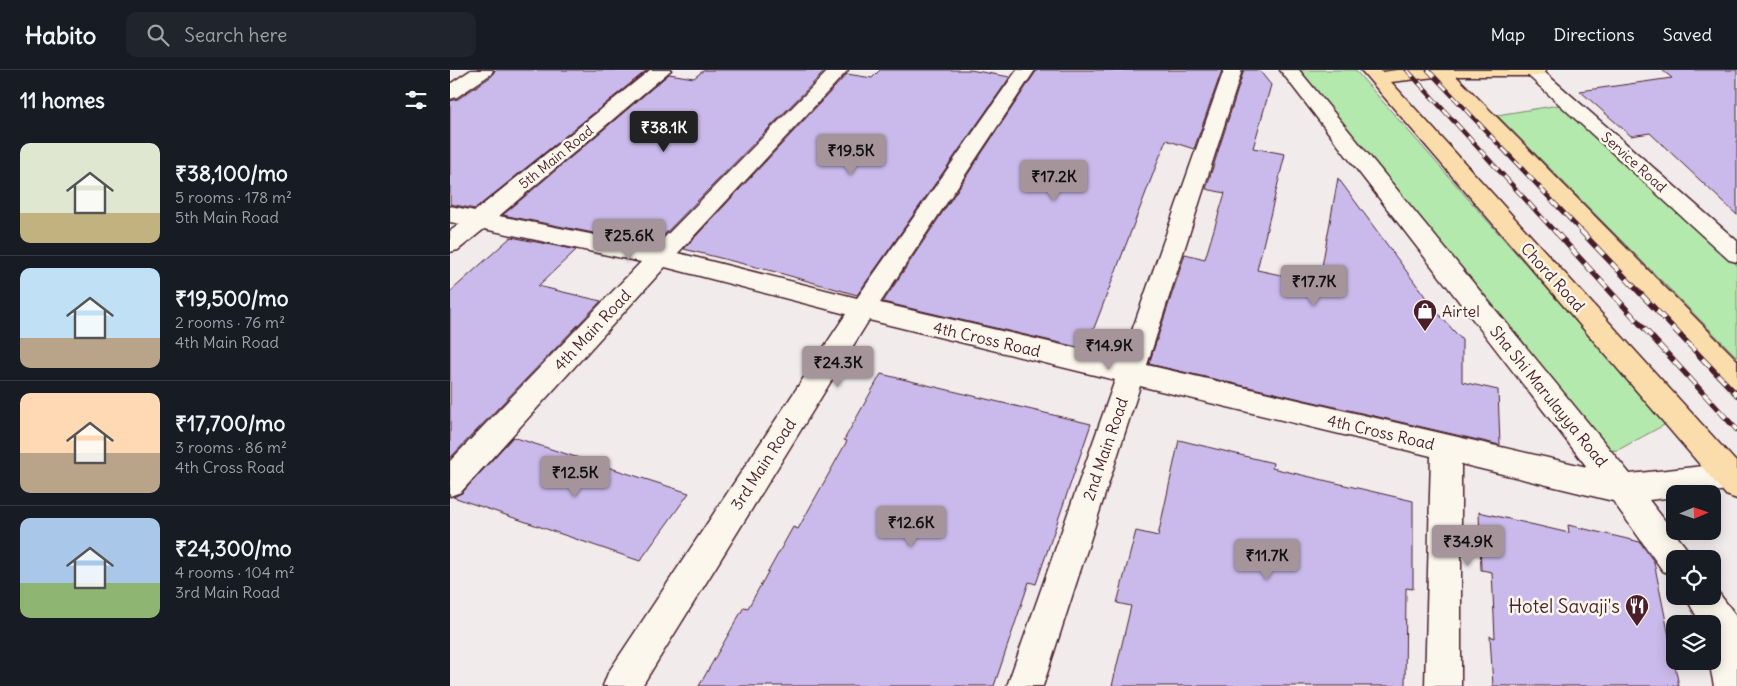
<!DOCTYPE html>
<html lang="en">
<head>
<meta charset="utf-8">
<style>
  body { margin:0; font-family:Delius,sans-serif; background:#20242c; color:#f1f3f6; height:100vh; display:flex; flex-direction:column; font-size:19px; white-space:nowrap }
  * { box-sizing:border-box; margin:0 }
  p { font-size:16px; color:#9ea1a6 }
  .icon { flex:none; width:28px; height:28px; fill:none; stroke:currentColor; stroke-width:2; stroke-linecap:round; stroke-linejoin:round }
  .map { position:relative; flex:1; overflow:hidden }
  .sheet { display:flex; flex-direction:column; background:#171b24; width:450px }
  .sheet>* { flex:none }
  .needle { width:32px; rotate:88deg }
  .tools { position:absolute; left:1216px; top:415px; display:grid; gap:10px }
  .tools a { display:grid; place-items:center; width:55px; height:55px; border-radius:10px; background:#171b24; box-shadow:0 2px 12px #0003; font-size:25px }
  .price { position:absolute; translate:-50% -42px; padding:0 11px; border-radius:5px; background:#a6949b; color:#111; font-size:16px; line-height:32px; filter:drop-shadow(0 1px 2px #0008) }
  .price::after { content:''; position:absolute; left:50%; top:30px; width:15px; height:11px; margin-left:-8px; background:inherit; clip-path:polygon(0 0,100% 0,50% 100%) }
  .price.selected { background:#222; color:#fff }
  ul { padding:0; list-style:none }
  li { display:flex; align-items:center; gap:15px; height:125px; padding:0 20px }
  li+li { border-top:1px solid #363941 }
  li span { display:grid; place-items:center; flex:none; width:140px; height:100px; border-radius:10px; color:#555 }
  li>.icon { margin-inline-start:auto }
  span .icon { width:60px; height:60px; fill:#fffc; stroke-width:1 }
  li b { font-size:21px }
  h2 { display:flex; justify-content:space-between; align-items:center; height:60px; padding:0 20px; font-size:21px }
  header { display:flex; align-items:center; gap:30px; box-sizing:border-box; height:70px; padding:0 25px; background:#171b24; border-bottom:1px solid #363941 }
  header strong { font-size:24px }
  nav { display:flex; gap:28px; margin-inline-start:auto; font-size:18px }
  .search { width:350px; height:45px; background:#20242c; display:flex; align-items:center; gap:12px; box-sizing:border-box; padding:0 18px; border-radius:10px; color:#9ea1a6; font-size:19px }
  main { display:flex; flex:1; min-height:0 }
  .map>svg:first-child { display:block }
  .green { fill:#b3e9ac; stroke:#7e846c }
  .building { fill:#cabaeb; stroke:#4a1f2b }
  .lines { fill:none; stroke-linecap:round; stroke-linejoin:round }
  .minor-casing { stroke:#4a1f2b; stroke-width:3 }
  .major-casing { stroke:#4a1f2b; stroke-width:3 }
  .minor { fill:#fbf7ec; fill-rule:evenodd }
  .major { fill:#faddab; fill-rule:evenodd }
  .rail-far1-casing { stroke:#4a1f2b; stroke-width:4.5 }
  .rail-casing { stroke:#4a1f2b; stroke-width:5.5 }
  .rail-far1 { stroke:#fbf7ec; stroke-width:3; stroke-dasharray:9; stroke-linecap:butt }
  .rail { stroke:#fbf7ec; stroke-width:4; stroke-dasharray:11; stroke-linecap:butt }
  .labels { text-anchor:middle; stroke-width:5; stroke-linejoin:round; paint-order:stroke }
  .far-street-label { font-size:14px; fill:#4a1f2b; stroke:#fbf7ec }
  .street-label { font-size:16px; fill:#4a1f2b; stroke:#fbf7ec }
  .poi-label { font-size:16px; fill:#4a1f2b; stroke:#fbf7ec; text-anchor:start }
  .near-poi-label { font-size:19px; fill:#4a1f2b; stroke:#fbf7ec; text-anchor:end }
</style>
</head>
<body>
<header>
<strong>Habito</strong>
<div class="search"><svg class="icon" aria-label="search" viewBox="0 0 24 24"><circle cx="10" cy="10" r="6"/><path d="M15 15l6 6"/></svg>Search here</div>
<nav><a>Map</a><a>Directions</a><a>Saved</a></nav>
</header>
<main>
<section class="sheet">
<h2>11 homes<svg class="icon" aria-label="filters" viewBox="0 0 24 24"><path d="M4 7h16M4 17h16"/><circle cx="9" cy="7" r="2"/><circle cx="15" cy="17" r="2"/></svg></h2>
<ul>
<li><span style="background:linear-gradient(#dfe7d0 70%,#c2b280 0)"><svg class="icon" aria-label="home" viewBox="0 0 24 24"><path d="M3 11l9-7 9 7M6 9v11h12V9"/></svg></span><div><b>₹38,100/mo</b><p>5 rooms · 178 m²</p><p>5th Main Road</p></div></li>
<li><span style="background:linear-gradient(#bfe0f5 70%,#b9a48a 0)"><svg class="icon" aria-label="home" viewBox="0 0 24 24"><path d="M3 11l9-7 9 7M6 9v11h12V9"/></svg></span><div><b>₹19,500/mo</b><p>2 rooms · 76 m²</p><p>4th Main Road</p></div></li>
<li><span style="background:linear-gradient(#ffd9b3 60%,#b9a48a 0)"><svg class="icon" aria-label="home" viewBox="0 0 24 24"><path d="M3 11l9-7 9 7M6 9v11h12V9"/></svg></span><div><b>₹17,700/mo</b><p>3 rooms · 86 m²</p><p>4th Cross Road</p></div></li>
<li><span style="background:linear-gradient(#a9c7e8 65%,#8fb573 0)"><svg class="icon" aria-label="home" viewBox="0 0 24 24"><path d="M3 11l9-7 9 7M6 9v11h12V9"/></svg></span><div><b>₹24,300/mo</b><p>4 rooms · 104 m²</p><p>3rd Main Road</p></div></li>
</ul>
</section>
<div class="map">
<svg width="1287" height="616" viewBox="0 0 1287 616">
  <rect width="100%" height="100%" fill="#f1ebec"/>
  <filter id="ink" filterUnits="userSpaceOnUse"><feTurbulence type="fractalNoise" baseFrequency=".02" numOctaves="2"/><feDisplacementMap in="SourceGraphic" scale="10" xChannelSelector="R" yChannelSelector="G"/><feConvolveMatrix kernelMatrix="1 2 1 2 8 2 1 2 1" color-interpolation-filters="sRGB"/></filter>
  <g filter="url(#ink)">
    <g class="green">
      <path d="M 844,0 L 905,0 L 1216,354 L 1168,380 L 1151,381 Z"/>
      <path d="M 1109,35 L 1287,195 L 1287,287 L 1047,45 Z"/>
    </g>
    <g class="building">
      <path d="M 45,0 L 197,0 L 25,139 L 0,134 L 0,31 L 8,29 L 42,6 Z"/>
      <path d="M 254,0 L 376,0 L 204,175 L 53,145 L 219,4 L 244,8 Z"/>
      <path d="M 430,0 L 520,0 L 560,7 L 407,225 L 326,202 L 234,179 L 397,4 L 422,8 Z"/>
      <path d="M 587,0 L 772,0 L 744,79 L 716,70 L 636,279 L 433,232 Z"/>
      <path d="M 794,0 L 809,0 L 821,15 L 803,78 L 835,84 L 807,200 L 869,213 L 888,108 L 985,240 L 1012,270 L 1012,312 L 1048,320 L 1050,375 L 699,294 L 735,184 L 755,189 L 775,123 L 756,119 Z"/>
      <path d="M 1212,0 L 1287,0 L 1287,145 L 1200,63 L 1181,66 L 1130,21 L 1222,8 Z"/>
      <path d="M 61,167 L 126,180 L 88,216 L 151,231 L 0,388 L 0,222 Z"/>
      <path d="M 431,304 L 641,354 L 586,514 L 579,512 L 544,616 L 249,616 L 294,537 L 298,538 L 343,457 L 348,459 L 397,371 L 394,370 Z"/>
      <path d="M 63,367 L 239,423 L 190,491 L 3,427 L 12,423 Z"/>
      <path d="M 729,370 L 823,393 L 822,398 L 963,431 L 963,519 L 956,518 L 955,616 L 662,616 L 681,536 L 667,533 L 686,461 L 708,466 Z"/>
      <path d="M 1029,442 L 1119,463 L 1118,455 L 1190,472 L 1204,492 L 1229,616 L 1043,616 L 1040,566 L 1045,568 L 1042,502 L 1031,500 Z"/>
    </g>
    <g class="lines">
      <g class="minor-casing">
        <g id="minor">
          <path d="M 21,0 L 43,0 L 41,4 L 7,27 L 0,29 L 0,14 Z"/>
          <path d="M 200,0 L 221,0 L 49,146 L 205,177 L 379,0 L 398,0 L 228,183 L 407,228 L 567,0 L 585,0 L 430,233 L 672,289 L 774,0 L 792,0 L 697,295 L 1137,397 L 830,0 L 849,0 L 1180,404 L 1281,393 L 1287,396 L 1287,418 L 1253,424 L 1225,424 L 1225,427 L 1199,430 L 1237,479 L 1241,489 L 1225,489 L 1225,506 L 1213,501 L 1163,431 L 1011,394 L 1011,616 L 975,616 L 981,386 L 690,316 L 593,616 L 557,616 L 665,310 L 419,250 L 192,616 L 153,616 L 158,603 L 396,244 L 215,197 L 11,422 L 0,426 L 0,391 L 191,192 L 34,159 L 8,180 L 0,182 L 0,161 L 10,154 L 0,152 L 0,136 L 25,141 Z"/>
          <path d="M 1072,0 L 1092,0 L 1287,171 L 1287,192 L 1279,190 Z"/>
          <path d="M 1262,514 L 1287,547 L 1287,616 L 1264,616 L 1259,591 L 1262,591 L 1262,554 L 1251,554 L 1235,526 L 1262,526 Z"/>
        </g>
      </g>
      <g class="major-casing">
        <path id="major" d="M 911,0 L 930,0 L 932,2 L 947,0 L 1096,0 L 1094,4 L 1087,6 L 1006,6 L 1287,290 L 1287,319 L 1277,316 L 985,7 L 941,12 L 1287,393 L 1287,429 L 1276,425 Z"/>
      </g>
      <use href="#minor" class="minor"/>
      <use href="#major" class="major"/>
      <g class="rail-far1-casing">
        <g id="rail-far1">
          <path d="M 957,0 L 1106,163"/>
          <path d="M 978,0 L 1133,163"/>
        </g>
      </g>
      <g class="rail-casing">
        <g id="rail">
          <path d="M 1105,161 L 1287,360"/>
          <path d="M 1131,161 L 1287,325"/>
        </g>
      </g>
      <use href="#rail-far1" class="rail-far1"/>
      <use href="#rail" class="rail"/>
    </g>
  </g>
  <defs>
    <g id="shop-pin" transform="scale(1.25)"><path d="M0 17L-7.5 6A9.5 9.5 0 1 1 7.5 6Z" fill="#4a1f2b" stroke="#fbf7ec"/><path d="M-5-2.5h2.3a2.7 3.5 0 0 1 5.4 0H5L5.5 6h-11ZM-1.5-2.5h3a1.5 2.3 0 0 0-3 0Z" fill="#fff"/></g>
    <g id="restaurant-pin" transform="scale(1.25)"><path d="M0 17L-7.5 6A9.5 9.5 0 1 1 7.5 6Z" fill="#4a1f2b" stroke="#fbf7ec"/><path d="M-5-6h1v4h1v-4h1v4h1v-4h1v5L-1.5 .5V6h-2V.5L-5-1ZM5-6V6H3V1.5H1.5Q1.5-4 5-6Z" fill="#fff"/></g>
  </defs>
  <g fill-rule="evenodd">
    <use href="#shop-pin" x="975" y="241"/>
    <use href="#restaurant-pin" x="1187" y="536"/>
  </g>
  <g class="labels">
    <g class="far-street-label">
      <text transform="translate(106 87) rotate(-39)" y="5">5th Main Road</text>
      <text transform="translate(1184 92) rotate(42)" y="5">Service Road</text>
    </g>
    <g class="street-label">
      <text transform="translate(1103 207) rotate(48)" y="6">Chord Road</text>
      <text transform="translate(142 260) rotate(-47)" y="6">4th Main Road</text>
      <text transform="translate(537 269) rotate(13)" y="6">4th Cross Road</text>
      <text transform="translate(1099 326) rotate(51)" y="6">Sha Shi Marulayya Road</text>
      <text transform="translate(931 362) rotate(13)" y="6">4th Cross Road</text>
      <text transform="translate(655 379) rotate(-71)" y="6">2nd Main Road</text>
      <text transform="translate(313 394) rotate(-57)" y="6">3rd Main Road</text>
    </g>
    <g class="poi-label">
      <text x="992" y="247">Airtel</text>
    </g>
    <g class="near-poi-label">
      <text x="1170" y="543">Hotel Savaji's</text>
    </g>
  </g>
</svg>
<div class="tools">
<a><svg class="needle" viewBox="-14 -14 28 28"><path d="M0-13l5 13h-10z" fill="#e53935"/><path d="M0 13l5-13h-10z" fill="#9ea1a6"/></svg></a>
<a><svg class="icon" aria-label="locate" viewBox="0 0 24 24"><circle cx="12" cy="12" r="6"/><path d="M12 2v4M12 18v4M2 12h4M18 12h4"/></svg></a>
<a><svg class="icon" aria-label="layers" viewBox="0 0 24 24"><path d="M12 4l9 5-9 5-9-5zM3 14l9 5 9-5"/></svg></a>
</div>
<b class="price selected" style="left:214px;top:83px">₹38.1K</b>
<b class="price" style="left:401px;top:106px">₹19.5K</b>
<b class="price" style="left:604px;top:132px">₹17.2K</b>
<b class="price" style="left:179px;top:191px">₹25.6K</b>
<b class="price" style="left:864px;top:237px">₹17.7K</b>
<b class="price" style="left:659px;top:301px">₹14.9K</b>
<b class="price" style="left:388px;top:318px">₹24.3K</b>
<b class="price" style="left:125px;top:428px">₹12.5K</b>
<b class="price" style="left:461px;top:478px">₹12.6K</b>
<b class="price" style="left:1018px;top:497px">₹34.9K</b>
<b class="price" style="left:817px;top:511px">₹11.7K</b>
</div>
</main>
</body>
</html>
